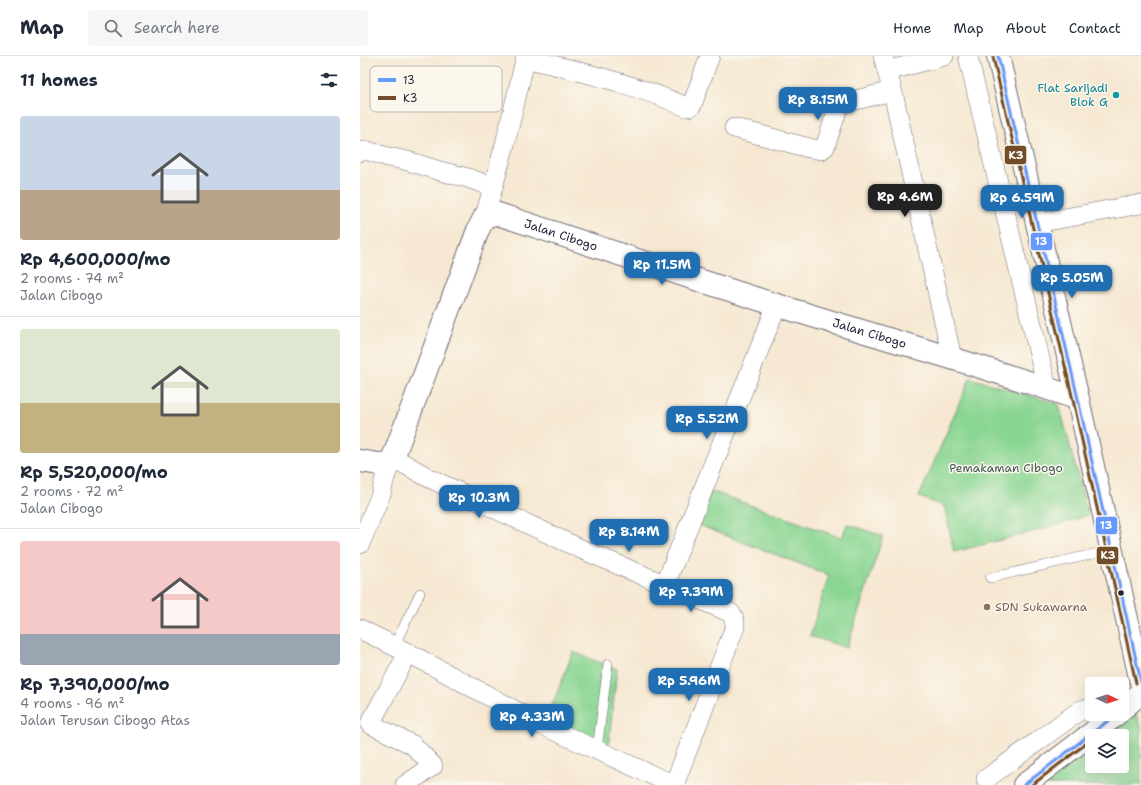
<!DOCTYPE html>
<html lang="en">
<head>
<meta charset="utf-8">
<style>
  body { margin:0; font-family:"Shantell Sans",sans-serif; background:#f6f6f7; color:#1f2937; height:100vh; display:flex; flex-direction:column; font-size:15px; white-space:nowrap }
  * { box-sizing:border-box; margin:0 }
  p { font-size:13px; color:#747a83 }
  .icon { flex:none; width:22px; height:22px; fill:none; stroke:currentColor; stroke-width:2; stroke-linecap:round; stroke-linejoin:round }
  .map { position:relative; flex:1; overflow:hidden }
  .details { display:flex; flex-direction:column; background:#fff; width:360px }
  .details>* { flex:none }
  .needle { width:26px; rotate:94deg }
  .buttons { position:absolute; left:725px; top:621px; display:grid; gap:8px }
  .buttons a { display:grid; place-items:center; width:44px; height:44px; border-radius:4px; background:#fff; box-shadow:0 4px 16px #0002; font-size:20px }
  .price { position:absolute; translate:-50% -34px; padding:0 9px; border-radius:8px; background:#1f6fb2; color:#fff; font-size:13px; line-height:26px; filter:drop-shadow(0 1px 2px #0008) }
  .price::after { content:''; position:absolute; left:50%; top:24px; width:12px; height:9px; margin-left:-6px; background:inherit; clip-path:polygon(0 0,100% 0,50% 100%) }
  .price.on { background:#222; color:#fff }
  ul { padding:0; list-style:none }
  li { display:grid; align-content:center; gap:8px; height:212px; padding:0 20px }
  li+li { border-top:1px solid #e0e1e3 }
  li span { display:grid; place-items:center; height:124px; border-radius:4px; color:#555 }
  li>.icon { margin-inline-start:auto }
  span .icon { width:72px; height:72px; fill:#fffc; stroke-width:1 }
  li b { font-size:17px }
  h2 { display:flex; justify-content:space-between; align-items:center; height:48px; padding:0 20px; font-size:17px }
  header { display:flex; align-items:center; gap:24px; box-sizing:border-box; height:56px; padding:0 20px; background:#fff; border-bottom:1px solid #e0e1e3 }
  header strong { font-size:19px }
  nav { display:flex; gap:22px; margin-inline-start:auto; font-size:14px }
  .search { width:280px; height:36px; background:#f6f6f7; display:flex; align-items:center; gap:10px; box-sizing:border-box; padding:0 14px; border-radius:4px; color:#747a83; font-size:15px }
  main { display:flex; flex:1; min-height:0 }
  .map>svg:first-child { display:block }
  .green { fill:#89d592; stroke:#567c66 }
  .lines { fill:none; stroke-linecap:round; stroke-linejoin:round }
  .lane-casing { stroke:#6c6770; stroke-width:10 }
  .street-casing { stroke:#6c6770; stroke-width:20 }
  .secondary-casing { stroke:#6c6770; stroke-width:24 }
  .primary-casing { stroke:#6c6770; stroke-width:24 }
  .lane { stroke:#fff; stroke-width:9 }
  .street { stroke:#fff; stroke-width:19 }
  .secondary { stroke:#fff; stroke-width:22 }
  .primary { stroke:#fff; stroke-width:22 }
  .bus-1-casing { stroke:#fbf7ec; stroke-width:6 }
  .bus-2-casing { stroke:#fbf7ec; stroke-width:6 }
  .bus-1 { stroke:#69f; stroke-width:3 }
  .bus-2 { stroke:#734d29; stroke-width:3 }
  .culture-dot { fill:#0f9aa8; stroke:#fbf7ec; stroke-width:1.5 }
  .bus-dot { fill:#22223b; stroke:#fbf7ec; stroke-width:1.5 }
  .education-dot { fill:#8d6e63; stroke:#fbf7ec; stroke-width:1.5 }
  .labels { text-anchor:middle; stroke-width:3; stroke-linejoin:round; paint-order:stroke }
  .culture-label { font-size:12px; fill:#0d838f; stroke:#fbf7ec; text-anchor:end }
  .street-label { font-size:12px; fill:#22223b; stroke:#fbf7ec }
  .park-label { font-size:12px; fill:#415855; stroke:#fbf7ec }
  .education-label { font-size:12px; fill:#785e54; stroke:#fbf7ec; text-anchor:start }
  .key { fill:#fbf7ec; stroke:#bab7b7; stroke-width:1 }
  .key-label { font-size:11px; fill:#22223b }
  .line-badge { stroke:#fbf7ec; stroke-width:1.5 }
  .badge-label { font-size:11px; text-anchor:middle; font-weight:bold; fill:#fff }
</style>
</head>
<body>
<header>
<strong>Map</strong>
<div class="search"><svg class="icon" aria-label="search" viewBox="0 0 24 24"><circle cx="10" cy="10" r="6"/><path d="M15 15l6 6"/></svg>Search here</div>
<nav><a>Home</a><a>Map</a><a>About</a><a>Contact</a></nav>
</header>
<main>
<section class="details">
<h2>11 homes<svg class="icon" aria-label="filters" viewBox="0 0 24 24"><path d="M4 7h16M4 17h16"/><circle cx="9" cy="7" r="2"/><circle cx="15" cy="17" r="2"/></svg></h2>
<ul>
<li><span style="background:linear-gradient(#c9d6e8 60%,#b9a48a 0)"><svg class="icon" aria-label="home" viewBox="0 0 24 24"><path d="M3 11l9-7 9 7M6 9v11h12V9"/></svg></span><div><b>Rp 4,600,000/mo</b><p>2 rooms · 74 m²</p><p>Jalan Cibogo</p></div></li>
<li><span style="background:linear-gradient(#dfe7d0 60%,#c2b280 0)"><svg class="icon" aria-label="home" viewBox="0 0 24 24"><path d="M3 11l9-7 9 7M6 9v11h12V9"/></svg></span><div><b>Rp 5,520,000/mo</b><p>2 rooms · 72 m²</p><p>Jalan Cibogo</p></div></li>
<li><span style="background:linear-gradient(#f6c9c9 75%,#9aa5b1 0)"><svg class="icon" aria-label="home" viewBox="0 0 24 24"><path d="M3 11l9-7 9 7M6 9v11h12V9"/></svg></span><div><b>Rp 7,390,000/mo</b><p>4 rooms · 96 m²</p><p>Jalan Terusan Cibogo Atas</p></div></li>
</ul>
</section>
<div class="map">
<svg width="781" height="729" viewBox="0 0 781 729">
  <rect width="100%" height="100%" fill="#fbf7ec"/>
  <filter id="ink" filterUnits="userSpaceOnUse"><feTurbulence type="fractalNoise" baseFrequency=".025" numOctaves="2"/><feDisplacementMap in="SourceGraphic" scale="8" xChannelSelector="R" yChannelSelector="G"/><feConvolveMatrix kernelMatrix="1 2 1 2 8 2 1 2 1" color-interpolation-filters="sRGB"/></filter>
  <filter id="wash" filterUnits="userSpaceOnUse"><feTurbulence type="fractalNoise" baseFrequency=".012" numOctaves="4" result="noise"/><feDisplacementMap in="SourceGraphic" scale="16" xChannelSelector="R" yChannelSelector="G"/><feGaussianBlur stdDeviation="0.9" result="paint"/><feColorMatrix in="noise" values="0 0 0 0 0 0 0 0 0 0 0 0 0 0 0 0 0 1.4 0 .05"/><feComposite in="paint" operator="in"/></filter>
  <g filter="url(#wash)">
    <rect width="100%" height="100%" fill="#f6e8d2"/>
    <g class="green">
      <path d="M 610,322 L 699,348 L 728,459 L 691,471 L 594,496 L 584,450 L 559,441 Z"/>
      <path d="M 351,435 L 482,482 L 487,468 L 523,480 L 487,592 L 450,580 L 469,519 L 338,469 Z"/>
      <path d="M 213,596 L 257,613 L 248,693 L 186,665 Z"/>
      <path d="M 775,657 L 781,671 L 781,729 L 681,729 L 732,690 L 732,710 L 762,710 L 762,680 L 745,680 Z"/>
    </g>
  </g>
  <g filter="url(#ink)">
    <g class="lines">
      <g class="lane-casing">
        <g id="lane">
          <path d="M 630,522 L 751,494"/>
          <path d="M 34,590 L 60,537"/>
          <path d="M 237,694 L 248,608"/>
        </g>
      </g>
      <g class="street-casing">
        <g id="street">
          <path d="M 523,0 L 534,41 L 592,302"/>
          <path d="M 608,0 L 687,332"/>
          <path d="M 166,2 C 220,16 276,28 326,51 L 330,51 L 332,49 L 350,0"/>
          <path d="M 527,15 L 584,0"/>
          <path d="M 374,72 L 449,92 L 461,94 L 465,91 L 479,49 L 484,47 L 532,35"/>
          <path d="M 0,96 L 3,95 L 8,95 L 28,101 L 48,105 L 80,115 L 108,122 L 133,131"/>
          <path d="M 125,160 L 145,88 L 166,0"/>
          <path d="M 677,167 L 781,148"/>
          <path d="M 34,402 L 67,421 L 221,493 L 369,556 C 374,560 375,564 375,571 L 314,729"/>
          <path d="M 0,488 L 21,438 L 25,421 L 31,407"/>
          <path d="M 305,529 L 417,249"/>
          <path d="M 0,573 L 60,603 L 182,669 L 314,729"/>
          <path d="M 626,723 L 719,655 L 726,653 L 732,657"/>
          <path d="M 45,729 L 73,710 L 53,689 L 10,668 L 48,597"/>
        </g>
      </g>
      <g class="secondary-casing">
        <g id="secondary">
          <path d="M 638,0 L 718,343 L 781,626"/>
          <path id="s1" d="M 0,405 L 19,408 L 31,407 L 67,312 L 118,174 L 125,160 L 138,158 C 231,189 324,220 417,249 C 518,281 619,308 718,343"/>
        </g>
      </g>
      <g class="primary-casing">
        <g id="primary">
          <path d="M 762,653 L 781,637"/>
          <path d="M 664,729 L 757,658"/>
        </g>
      </g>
      <use href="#lane" class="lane"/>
      <use href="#street" class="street"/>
      <use href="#secondary" class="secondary"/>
      <use href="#primary" class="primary"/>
      <g class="bus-1-casing">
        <g id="bus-1">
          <path d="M 638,0 L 718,343 L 781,626"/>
          <path d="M 664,729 L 757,658"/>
        </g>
      </g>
      <g class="bus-2-casing">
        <g id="bus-2">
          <path d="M 633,1 L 713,344 L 776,627"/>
          <path d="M 672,729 L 732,683"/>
        </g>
      </g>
      <use href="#bus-1" class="bus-1"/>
      <use href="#bus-2" class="bus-2"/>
    </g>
  </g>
  <circle class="culture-dot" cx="756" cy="39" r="4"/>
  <circle class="bus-dot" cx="761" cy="537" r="3.5"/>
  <circle class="education-dot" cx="627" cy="551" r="4"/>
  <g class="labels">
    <g class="culture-label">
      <text x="748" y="36">Flat Sarijadi<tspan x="748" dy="14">Blok G</tspan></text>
    </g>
    <g class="street-label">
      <text dy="4" stroke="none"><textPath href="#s1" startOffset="375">Jalan Cibogo</textPath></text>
      <text dy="4" stroke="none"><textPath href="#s1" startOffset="699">Jalan Cibogo</textPath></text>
    </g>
    <g class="park-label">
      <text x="646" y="416">Pemakaman Cibogo</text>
    </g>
    <g class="education-label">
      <text x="635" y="555">SDN Sukawarna</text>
    </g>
  </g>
  <rect x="10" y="10" width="132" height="46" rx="6" class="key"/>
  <rect x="18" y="22" width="18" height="4" fill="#69f"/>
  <rect x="18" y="40" width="18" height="4" fill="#734d29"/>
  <g class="key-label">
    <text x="43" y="28">13</text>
    <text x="43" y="46">K3</text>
  </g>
  <g class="line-badge">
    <rect x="644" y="89" width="23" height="20" rx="4" fill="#734d29"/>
    <rect x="670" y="176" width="23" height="19" rx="4" fill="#69f"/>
    <rect x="735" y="460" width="23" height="19" rx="4" fill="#69f"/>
    <rect x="736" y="490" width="23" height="19" rx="4" fill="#734d29"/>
  </g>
  <g class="badge-label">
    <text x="656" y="103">K3</text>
    <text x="681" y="189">13</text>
    <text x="746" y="473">13</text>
    <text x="748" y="503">K3</text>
  </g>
</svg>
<div class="buttons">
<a><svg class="needle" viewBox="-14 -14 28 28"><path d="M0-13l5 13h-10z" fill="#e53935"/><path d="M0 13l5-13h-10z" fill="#747a83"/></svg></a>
<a><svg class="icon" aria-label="layers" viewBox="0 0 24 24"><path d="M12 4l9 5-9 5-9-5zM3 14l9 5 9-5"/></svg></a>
</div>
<b class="price" style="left:458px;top:65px">Rp 8.15M</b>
<b class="price on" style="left:545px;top:162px">Rp 4.6M</b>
<b class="price" style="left:662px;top:163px">Rp 6.59M</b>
<b class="price" style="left:302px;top:230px">Rp 11.5M</b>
<b class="price" style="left:712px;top:243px">Rp 5.05M</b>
<b class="price" style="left:347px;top:384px">Rp 5.52M</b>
<b class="price" style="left:119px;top:463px">Rp 10.3M</b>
<b class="price" style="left:269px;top:497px">Rp 8.14M</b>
<b class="price" style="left:331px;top:557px">Rp 7.39M</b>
<b class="price" style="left:329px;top:646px">Rp 5.96M</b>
<b class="price" style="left:172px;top:682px">Rp 4.33M</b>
</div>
</main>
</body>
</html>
